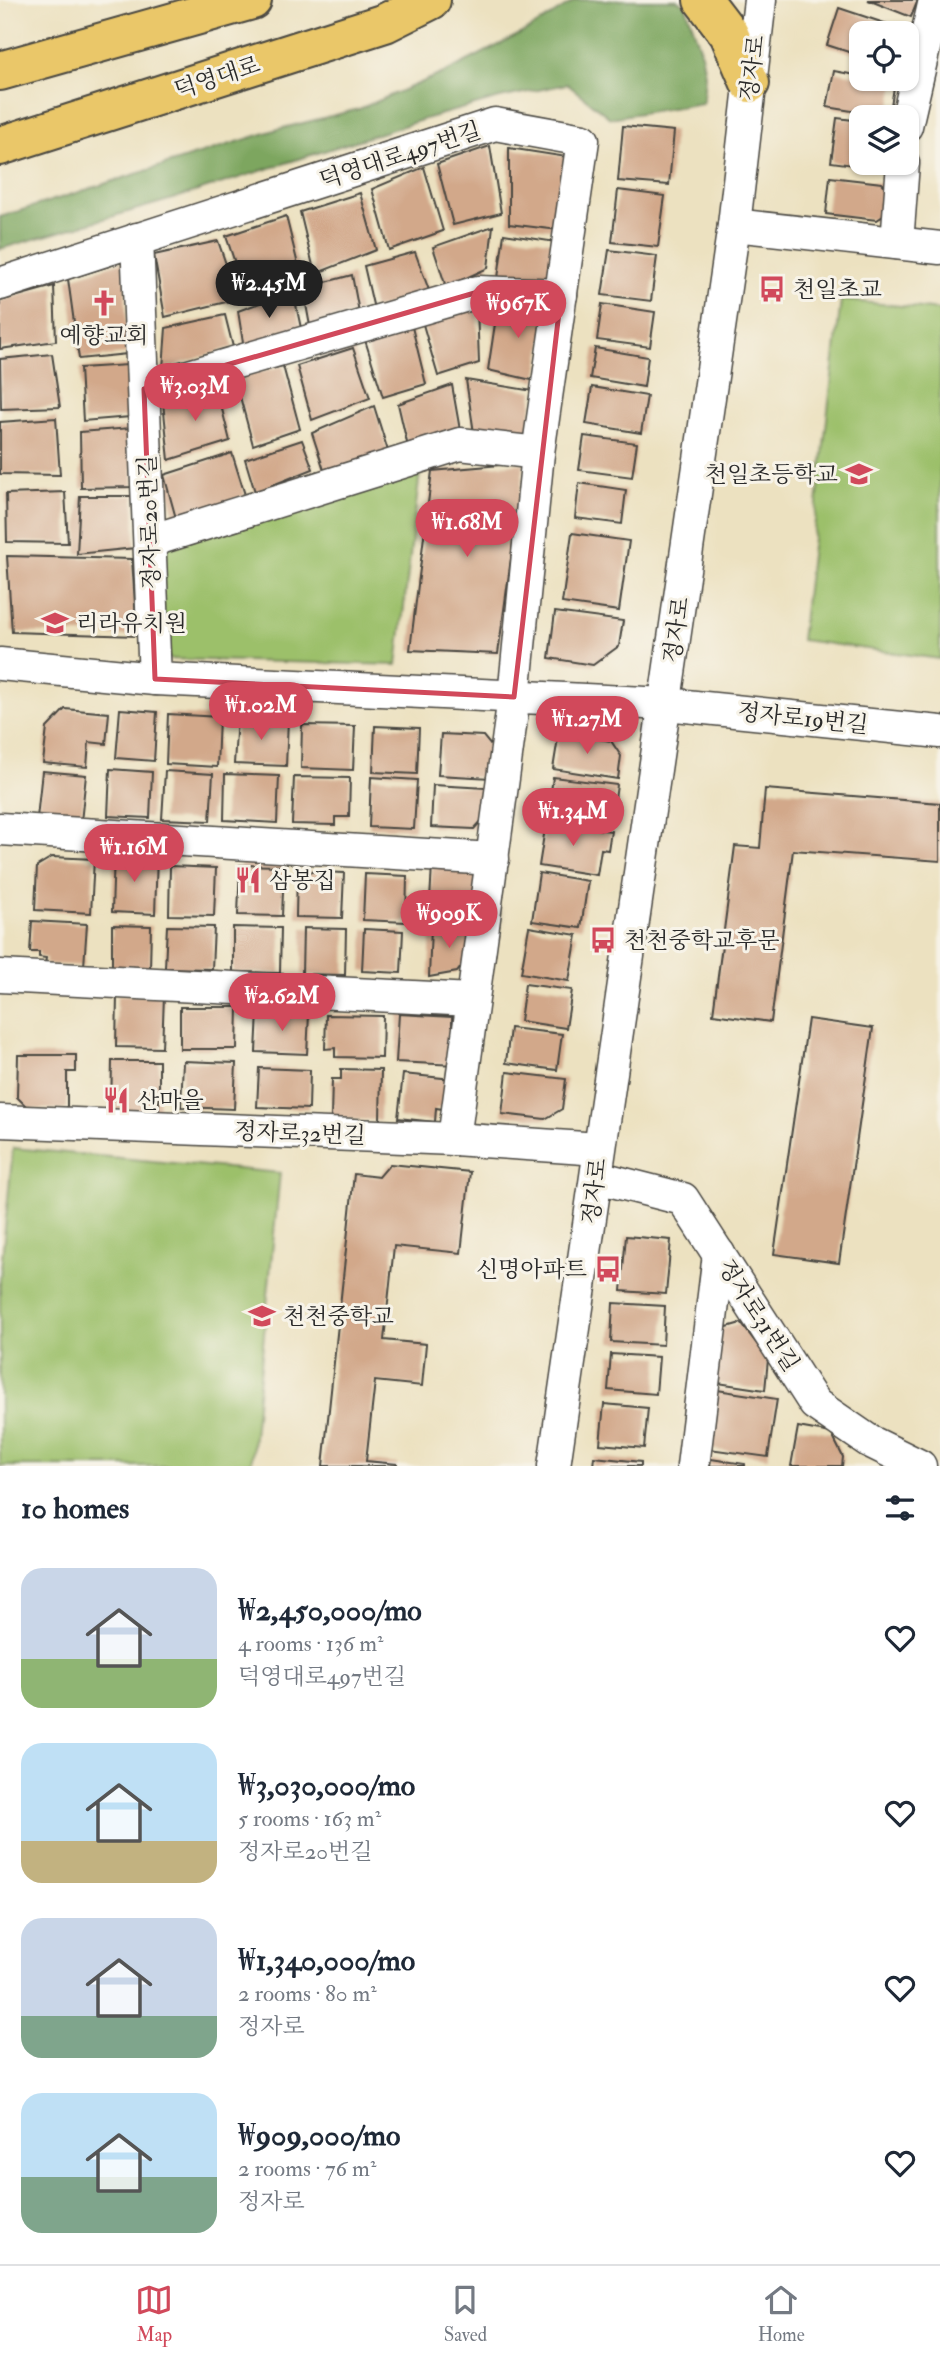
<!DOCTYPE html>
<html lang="en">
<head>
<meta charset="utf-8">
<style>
  body { margin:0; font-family:"IM FELL Double Pica","Noto Serif KR",serif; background:#f6f6f7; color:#1f2937; height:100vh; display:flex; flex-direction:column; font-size:26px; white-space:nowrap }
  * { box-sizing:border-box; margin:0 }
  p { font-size:23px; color:#747a83 }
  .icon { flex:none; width:38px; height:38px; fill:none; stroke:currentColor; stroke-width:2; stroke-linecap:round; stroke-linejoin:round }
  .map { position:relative; height:1466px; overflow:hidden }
  .details { display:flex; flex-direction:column; background:#fff; flex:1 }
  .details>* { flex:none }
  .buttons { position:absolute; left:849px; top:21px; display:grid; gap:14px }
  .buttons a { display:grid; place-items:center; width:70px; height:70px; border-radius:14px; background:#fff; box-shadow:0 2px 5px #0004; font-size:35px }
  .price { position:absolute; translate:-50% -60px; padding:0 16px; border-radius:24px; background:#d1495b; color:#fff; font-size:23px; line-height:46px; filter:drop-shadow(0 2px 4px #0008) }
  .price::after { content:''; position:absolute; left:50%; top:42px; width:21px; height:16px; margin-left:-10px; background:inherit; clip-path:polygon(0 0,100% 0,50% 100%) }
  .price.current { background:#222; color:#fff }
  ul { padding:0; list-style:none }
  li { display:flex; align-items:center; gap:21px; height:175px; padding:0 21px }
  li span { display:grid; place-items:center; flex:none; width:196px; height:140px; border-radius:21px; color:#555 }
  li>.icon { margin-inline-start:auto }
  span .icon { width:84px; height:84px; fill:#fffc; stroke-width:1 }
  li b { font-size:30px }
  h2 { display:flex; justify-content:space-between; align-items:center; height:84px; padding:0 21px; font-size:30px }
  .menu { display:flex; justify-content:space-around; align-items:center; height:98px; border-top:2px solid #e0e1e3; background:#fff; font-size:19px; color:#747a83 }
  .menu a { display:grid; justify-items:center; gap:4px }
  .menu .current { color:#d1495b }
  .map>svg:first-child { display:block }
  .green { fill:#9cc06b; stroke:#64764b; stroke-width:2 }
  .forest { fill:#7da65f; stroke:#546845; stroke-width:2 }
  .building { fill:#d2a88a }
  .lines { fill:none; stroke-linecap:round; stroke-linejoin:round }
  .minor-casing { stroke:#484641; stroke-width:35 }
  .major-casing { stroke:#484641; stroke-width:42 }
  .minor { stroke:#fff; stroke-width:32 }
  .major { stroke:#eac769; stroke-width:38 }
  .marked { fill:none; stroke:#d1495b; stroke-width:5; stroke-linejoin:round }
  .labels { text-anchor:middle; stroke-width:6; stroke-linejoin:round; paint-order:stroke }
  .street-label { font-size:23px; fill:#2b2b2b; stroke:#f7f3e8 }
  .poi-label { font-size:23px; fill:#2b2b2b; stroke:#f7f3e8; text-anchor:start }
</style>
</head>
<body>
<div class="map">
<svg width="940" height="1466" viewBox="0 0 940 1466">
  <rect width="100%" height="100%" fill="#f7f3e8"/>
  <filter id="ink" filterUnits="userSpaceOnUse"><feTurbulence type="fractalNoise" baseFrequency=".0143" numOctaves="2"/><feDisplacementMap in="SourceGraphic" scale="14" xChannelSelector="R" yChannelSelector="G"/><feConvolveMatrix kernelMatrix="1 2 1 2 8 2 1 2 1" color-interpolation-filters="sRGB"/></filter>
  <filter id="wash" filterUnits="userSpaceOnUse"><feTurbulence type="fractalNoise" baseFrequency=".00686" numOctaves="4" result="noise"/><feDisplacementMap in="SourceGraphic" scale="28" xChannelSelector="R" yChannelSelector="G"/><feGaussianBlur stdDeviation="1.57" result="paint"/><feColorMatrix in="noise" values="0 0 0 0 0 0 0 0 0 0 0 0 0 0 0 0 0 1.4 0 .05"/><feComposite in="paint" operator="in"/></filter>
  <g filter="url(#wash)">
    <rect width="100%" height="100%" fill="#ece1c0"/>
    <g class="green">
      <path d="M 841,300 L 940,310 L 940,659 L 801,640 Z"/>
      <path d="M 420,472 L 397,665 L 163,659 L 158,548 Z"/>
      <path d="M 13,1148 L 280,1173 L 251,1466 L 0,1466 L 0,1279 Z"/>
    </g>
    <path class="forest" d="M 576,0 L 677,0 L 685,4 L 700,47 L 705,74 L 703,103 L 610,118 L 567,84 L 500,98 L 428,118 L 166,201 L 0,249 L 0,217 L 275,130 L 359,109 L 446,72 L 530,29 Z"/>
    <g id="blocks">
      <g class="building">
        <path d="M 868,0 L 918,0 L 911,17 Z"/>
        <path d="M 839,8 L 905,30 L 904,33 L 861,33 L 861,56 L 827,45 Z"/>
        <path d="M 834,71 L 861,76 L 861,79 L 895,82 L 889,117 L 827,107 Z"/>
        <path d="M 837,118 L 861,121 L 861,163 L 884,163 L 883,169 L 831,162 Z"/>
        <path d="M 623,126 L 674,131 L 669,185 L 618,181 Z"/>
        <path d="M 490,146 L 501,213 L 453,225 L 437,164 Z"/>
        <path d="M 509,148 L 567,157 L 558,230 L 509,224 Z"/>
        <path d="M 424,167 L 443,231 L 389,250 L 372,189 Z"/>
        <path d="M 830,177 L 882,183 L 893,195 L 892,210 L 877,220 L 826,214 Z"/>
        <path d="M 618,190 L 665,196 L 658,247 L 612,242 Z"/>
        <path d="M 360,193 L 376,250 L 315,274 L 300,212 Z"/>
        <path d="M 286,216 L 301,277 L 246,296 L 226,236 Z"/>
        <path d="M 493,226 L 488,268 L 446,287 L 433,247 Z"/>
        <path d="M 504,234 L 556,242 L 551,281 L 498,278 Z"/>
        <path d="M 218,241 L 238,299 L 165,317 L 154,255 Z"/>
        <path d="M 609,250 L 657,256 L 651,301 L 602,295 Z"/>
        <path d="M 415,252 L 430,293 L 374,309 L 364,266 Z"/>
        <path d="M 125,261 L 127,354 L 79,359 L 68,279 Z"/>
        <path d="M 352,275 L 359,312 L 310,326 L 303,288 Z"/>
        <path d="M 54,286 L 56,341 L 0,349 L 0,301 Z"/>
        <path d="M 293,291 L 301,328 L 244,349 L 238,311 Z"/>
        <path d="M 498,304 L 549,307 L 536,381 L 488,370 Z"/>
        <path d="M 602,304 L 655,312 L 650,347 L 597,340 Z"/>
        <path d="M 477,305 L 479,363 L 438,376 L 422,321 Z"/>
        <path d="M 225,315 L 233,347 L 163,369 L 166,328 Z"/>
        <path d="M 412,327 L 426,384 L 383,397 L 365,340 Z"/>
        <path d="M 353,348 L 370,398 L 312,420 L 297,366 Z"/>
        <path d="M 595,348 L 648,357 L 644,387 L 590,378 Z"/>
        <path d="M 52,354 L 60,407 L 1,409 L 0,359 Z"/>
        <path d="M 128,365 L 130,417 L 83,421 L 80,368 Z"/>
        <path d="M 283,366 L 300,429 L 253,445 L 235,378 Z"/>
        <path d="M 466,380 L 533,391 L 529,438 L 474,433 Z"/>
        <path d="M 216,385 L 230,441 L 169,460 L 163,402 Z"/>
        <path d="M 452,385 L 460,430 L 408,447 L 398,404 Z"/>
        <path d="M 592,387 L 647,396 L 641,433 L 586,424 Z"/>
        <path d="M 374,406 L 388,451 L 325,473 L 312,433 Z"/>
        <path d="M 56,418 L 60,475 L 0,474 L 0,422 Z"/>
        <path d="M 131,428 L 133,487 L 81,488 L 80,432 Z"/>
        <path d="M 584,436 L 637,443 L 632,477 L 579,470 Z"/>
        <path d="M 302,440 L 313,469 L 255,492 L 245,459 Z"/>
        <path d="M 232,453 L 245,495 L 177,522 L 164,475 Z"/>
        <path d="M 524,463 L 498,654 L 410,650 L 432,471 Z"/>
        <path d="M 579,483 L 626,490 L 622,524 L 575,518 Z"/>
        <path d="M 65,492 L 68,543 L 7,542 L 6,494 Z"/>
        <path d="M 80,496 L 134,496 L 135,548 L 77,554 Z"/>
        <path d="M 572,533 L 629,541 L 619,611 L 562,603 Z"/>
        <path d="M 7,556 L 132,559 L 137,636 L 12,632 Z"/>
        <path d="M 555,612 L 623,621 L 619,646 L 593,665 L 549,658 Z"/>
        <path d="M 65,709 L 109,713 L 106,744 L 89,742 L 87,767 L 43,763 L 47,728 Z"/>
        <path d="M 120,709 L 157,712 L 154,761 L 116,758 Z"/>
        <path d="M 168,714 L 219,717 L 217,767 L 166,764 Z"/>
        <path d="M 237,717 L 288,719 L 286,766 L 234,764 Z"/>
        <path d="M 302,725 L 355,726 L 353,770 L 301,768 Z"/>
        <path d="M 375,726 L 419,728 L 417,774 L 373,772 Z"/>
        <path d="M 559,732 L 611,741 L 621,756 L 618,779 L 553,769 Z"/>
        <path d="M 441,734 L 483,736 L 492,747 L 491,778 L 438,775 Z"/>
        <path d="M 110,769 L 152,772 L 150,818 L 108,816 Z"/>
        <path d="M 42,771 L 86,775 L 81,822 L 37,818 Z"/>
        <path d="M 165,771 L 213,774 L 210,821 L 162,819 Z"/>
        <path d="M 225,774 L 279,776 L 277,823 L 224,820 Z"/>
        <path d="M 294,777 L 350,778 L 349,817 L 335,817 L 335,825 L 292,824 Z"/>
        <path d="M 371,777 L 417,780 L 414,829 L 369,827 Z"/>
        <path d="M 553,777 L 617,785 L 612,821 L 548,813 Z"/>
        <path d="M 433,785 L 486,788 L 484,818 L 474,829 L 431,827 Z"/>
        <path d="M 765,789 L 940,803 L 940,861 L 793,850 L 771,1022 L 713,1014 L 735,846 L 760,848 Z"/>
        <path d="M 546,822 L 611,831 L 608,850 L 601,849 L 597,875 L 539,866 Z"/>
        <path d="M 114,853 L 157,855 L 155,914 L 112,912 Z"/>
        <path d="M 52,857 L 94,859 L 91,913 L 35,910 L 37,866 Z"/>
        <path d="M 240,865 L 284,866 L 282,916 L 238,915 Z"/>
        <path d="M 432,865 L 470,867 L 478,879 L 476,921 L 429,918 Z"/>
        <path d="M 170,866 L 216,868 L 214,916 L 169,915 Z"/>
        <path d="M 297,871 L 344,873 L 342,918 L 296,917 Z"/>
        <path d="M 539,873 L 588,881 L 581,928 L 532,921 Z"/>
        <path d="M 365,874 L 407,876 L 406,922 L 363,920 Z"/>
        <path d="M 32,921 L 87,924 L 84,966 L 45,964 L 46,958 L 39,957 L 39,952 L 30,952 Z"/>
        <path d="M 112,925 L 151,926 L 150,970 L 112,970 Z"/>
        <path d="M 167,926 L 214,927 L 212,969 L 165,968 Z"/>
        <path d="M 233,927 L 281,928 L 280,973 L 233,972 Z"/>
        <path d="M 431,927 L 471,929 L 470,955 L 457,972 L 429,977 Z"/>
        <path d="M 529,927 L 577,935 L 569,981 L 521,973 Z"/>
        <path d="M 303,928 L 346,929 L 345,975 L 302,974 Z"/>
        <path d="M 364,929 L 403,931 L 401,973 L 362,971 Z"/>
        <path d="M 525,984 L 572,990 L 566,1028 L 520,1021 Z"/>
        <path d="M 117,995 L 164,996 L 162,1048 L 116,1047 Z"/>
        <path d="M 180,1007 L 238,1007 L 237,1049 L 180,1049 Z"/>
        <path d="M 258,1012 L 309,1014 L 307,1054 L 256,1052 Z"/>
        <path d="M 399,1014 L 452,1017 L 452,1025 L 458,1025 L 456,1065 L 396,1062 Z"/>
        <path d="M 326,1015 L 383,1016 L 382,1058 L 335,1057 L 335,1048 L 325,1049 Z"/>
        <path d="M 808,1019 L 873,1028 L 839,1263 L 774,1254 Z"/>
        <path d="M 510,1028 L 562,1034 L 557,1070 L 506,1063 Z"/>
        <path d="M 18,1055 L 76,1055 L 76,1072 L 67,1072 L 67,1109 L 29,1109 L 17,1097 Z"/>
        <path d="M 112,1061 L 159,1061 L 159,1113 L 111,1113 Z"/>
        <path d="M 183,1061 L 236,1063 L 234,1109 L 181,1107 Z"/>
        <path d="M 259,1068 L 310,1070 L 309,1109 L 257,1107 Z"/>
        <path d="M 341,1069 L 381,1070 L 380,1120 L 331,1119 L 332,1079 L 341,1079 Z"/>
        <path d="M 507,1072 L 566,1079 L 562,1109 L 545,1119 L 502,1114 Z"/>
        <path d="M 403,1074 L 452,1079 L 449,1110 L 436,1108 L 435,1122 L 398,1118 Z"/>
        <path d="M 390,1164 L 470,1172 L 461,1253 L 394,1246 L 384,1340 L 426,1344 L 422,1386 L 375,1381 L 366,1461 L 397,1464 L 397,1466 L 323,1466 L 354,1174 L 379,1177 Z"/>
        <path d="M 626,1236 L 671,1240 L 666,1294 L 621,1291 Z"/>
        <path d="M 613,1303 L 665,1306 L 663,1345 L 611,1342 Z"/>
        <path d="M 741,1323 L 768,1359 L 765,1390 L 711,1382 L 720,1329 Z"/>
        <path d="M 611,1354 L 659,1357 L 656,1394 L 608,1390 Z"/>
        <path d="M 717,1390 L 777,1399 L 768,1457 L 709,1449 Z"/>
        <path d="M 604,1404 L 648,1408 L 644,1448 L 600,1444 Z"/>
        <path d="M 798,1427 L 831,1433 L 843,1457 L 842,1466 L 791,1466 Z"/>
        <path d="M 594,1457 L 641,1462 L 641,1466 L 593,1466 Z"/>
        <path d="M 711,1459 L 745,1464 L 745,1466 L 710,1466 Z"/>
      </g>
    </g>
  </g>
  <g filter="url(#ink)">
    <use href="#blocks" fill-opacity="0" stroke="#484641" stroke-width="2"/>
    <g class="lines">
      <g class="minor-casing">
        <g id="minor">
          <path d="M 906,126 L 935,0"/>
          <path d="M 734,225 L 940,248"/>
          <path d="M 137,239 L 155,679"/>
          <path d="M 897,243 L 903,163"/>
          <path d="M 0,284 L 495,124 L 583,140 L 538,453 L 514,697 L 454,1139"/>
          <path d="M 144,389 L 478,292 L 561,295"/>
          <path d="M 150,541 L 460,444 L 538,453"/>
          <path d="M 0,664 L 155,679 L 666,704 L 940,732"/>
          <path d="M 0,829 L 493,859"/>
          <path d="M 0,976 L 472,1000"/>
          <path d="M 0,1121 L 454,1139 L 599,1149"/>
          <path d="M 597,1177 L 683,1199 L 815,1404 L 869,1441 L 920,1466"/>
          <path d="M 554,1466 L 734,225 L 760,0"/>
          <path d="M 693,1466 L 719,1254"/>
        </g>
      </g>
      <g class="major-casing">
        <g id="major">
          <path d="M 703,0 L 729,34 L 750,83"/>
          <path d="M 0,71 L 252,0"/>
          <path d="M 0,146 L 385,23 L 431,0"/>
        </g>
      </g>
      <use href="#minor" class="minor"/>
      <use href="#major" class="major"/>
    </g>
  </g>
  <path class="marked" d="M 478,292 L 561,295 L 514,697 L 155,679 L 144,389 Z"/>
  <defs>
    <g id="bus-bare" transform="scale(2.1)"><path d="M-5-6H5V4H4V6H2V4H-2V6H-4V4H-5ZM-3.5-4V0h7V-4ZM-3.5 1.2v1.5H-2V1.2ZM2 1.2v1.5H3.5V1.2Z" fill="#d1495b" stroke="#f7f3e8" stroke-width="2.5" paint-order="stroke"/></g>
    <g id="church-bare" transform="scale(2.1)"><path d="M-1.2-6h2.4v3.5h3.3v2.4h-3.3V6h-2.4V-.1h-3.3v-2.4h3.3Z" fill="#d1495b" stroke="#f7f3e8" stroke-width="2.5" paint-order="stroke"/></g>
    <g id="school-bare" transform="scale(2.1)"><path d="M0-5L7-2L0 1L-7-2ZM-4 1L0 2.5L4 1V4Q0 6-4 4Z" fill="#d1495b" stroke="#f7f3e8" stroke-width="2.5" paint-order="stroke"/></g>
    <g id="restaurant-bare" transform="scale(2.1)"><path d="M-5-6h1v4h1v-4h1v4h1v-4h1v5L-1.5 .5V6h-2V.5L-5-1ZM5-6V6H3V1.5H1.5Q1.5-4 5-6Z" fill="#d1495b" stroke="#f7f3e8" stroke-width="2.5" paint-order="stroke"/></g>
  </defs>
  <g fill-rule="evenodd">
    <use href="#bus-bare" x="772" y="289"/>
    <use href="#church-bare" x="104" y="303"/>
    <use href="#school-bare" x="859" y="474"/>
    <use href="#school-bare" x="55" y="623"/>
    <use href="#restaurant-bare" x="248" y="880"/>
    <use href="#bus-bare" x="603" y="940"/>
    <use href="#restaurant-bare" x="116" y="1100"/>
    <use href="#bus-bare" x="608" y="1269"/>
    <use href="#school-bare" x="262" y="1316"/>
  </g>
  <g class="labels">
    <g class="street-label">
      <text transform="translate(752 68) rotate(-83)" y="8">정자로</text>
      <text transform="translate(217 77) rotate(-18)" y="8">덕영대로</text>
      <text transform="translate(400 155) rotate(-18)" y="8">덕영대로497번길</text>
      <text transform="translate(149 522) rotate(-92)" y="8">정자로20번길</text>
      <text transform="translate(676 630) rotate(-82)" y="8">정자로</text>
      <text transform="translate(803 718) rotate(6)" y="8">정자로19번길</text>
      <text transform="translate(300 1133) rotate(2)" y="8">정자로32번길</text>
      <text transform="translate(594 1191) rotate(-83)" y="8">정자로</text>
      <text transform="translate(759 1315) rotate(57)" y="8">정자로31번길</text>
    </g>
    <g class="poi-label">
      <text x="793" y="297">천일초교</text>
      <text x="104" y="343" text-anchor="middle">예향교회</text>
      <text x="838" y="482" text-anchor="end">천일초등학교</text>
      <text x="76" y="631">리라유치원</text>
      <text x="269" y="888">삼봉집</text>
      <text x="624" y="948">천천중학교후문</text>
      <text x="137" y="1108">산마을</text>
      <text x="587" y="1277" text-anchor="end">신명아파트</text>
      <text x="283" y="1324">천천중학교</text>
    </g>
  </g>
</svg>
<div class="buttons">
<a><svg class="icon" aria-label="locate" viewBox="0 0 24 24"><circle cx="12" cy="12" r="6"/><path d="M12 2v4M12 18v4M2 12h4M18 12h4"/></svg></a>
<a><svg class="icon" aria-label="layers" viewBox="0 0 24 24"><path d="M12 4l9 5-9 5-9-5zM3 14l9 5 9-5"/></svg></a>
</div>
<b class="price current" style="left:269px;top:320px">₩2.45M</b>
<b class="price" style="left:518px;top:340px">₩967K</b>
<b class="price" style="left:195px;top:423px">₩3.03M</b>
<b class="price" style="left:467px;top:559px">₩1.68M</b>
<b class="price" style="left:261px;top:742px">₩1.02M</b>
<b class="price" style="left:587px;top:756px">₩1.27M</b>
<b class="price" style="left:573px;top:848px">₩1.34M</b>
<b class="price" style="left:134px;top:884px">₩1.16M</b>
<b class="price" style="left:449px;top:950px">₩909K</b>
<b class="price" style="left:282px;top:1033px">₩2.62M</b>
</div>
<section class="details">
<h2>10 homes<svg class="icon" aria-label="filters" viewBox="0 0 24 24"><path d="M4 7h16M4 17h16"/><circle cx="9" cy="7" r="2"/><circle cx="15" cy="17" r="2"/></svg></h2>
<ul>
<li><span style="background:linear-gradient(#c9d6e8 65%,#8fb573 0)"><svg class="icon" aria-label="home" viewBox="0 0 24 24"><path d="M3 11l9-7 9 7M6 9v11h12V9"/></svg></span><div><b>₩2,450,000/mo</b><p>4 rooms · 136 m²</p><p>덕영대로497번길</p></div><svg class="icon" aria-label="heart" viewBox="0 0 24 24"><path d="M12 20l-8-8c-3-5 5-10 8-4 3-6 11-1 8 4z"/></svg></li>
<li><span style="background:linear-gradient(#bfe0f5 70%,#c2b280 0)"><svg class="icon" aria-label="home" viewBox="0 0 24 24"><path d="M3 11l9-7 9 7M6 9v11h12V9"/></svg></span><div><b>₩3,030,000/mo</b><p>5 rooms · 163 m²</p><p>정자로20번길</p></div><svg class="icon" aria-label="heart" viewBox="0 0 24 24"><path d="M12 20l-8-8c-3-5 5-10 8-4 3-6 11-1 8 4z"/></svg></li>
<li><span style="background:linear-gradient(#c9d6e8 70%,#7fa58c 0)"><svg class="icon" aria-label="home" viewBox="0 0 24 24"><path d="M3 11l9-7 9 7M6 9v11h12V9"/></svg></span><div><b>₩1,340,000/mo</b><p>2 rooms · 80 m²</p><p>정자로</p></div><svg class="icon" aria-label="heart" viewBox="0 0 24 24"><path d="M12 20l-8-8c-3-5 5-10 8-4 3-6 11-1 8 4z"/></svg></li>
<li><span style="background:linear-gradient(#bfe0f5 60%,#7fa58c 0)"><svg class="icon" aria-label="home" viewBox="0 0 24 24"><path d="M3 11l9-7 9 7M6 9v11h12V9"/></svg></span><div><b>₩909,000/mo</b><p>2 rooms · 76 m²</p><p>정자로</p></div><svg class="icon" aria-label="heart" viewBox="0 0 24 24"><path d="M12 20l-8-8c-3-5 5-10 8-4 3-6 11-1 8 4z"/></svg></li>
</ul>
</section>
<nav class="menu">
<a class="current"><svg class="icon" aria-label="map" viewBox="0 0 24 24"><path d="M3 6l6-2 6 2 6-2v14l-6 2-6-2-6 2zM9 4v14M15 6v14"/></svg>Map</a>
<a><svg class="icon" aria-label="saved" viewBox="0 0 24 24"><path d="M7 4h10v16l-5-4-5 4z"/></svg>Saved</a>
<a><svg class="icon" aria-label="home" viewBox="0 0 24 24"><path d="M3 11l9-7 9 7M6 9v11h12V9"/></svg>Home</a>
</nav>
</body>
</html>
